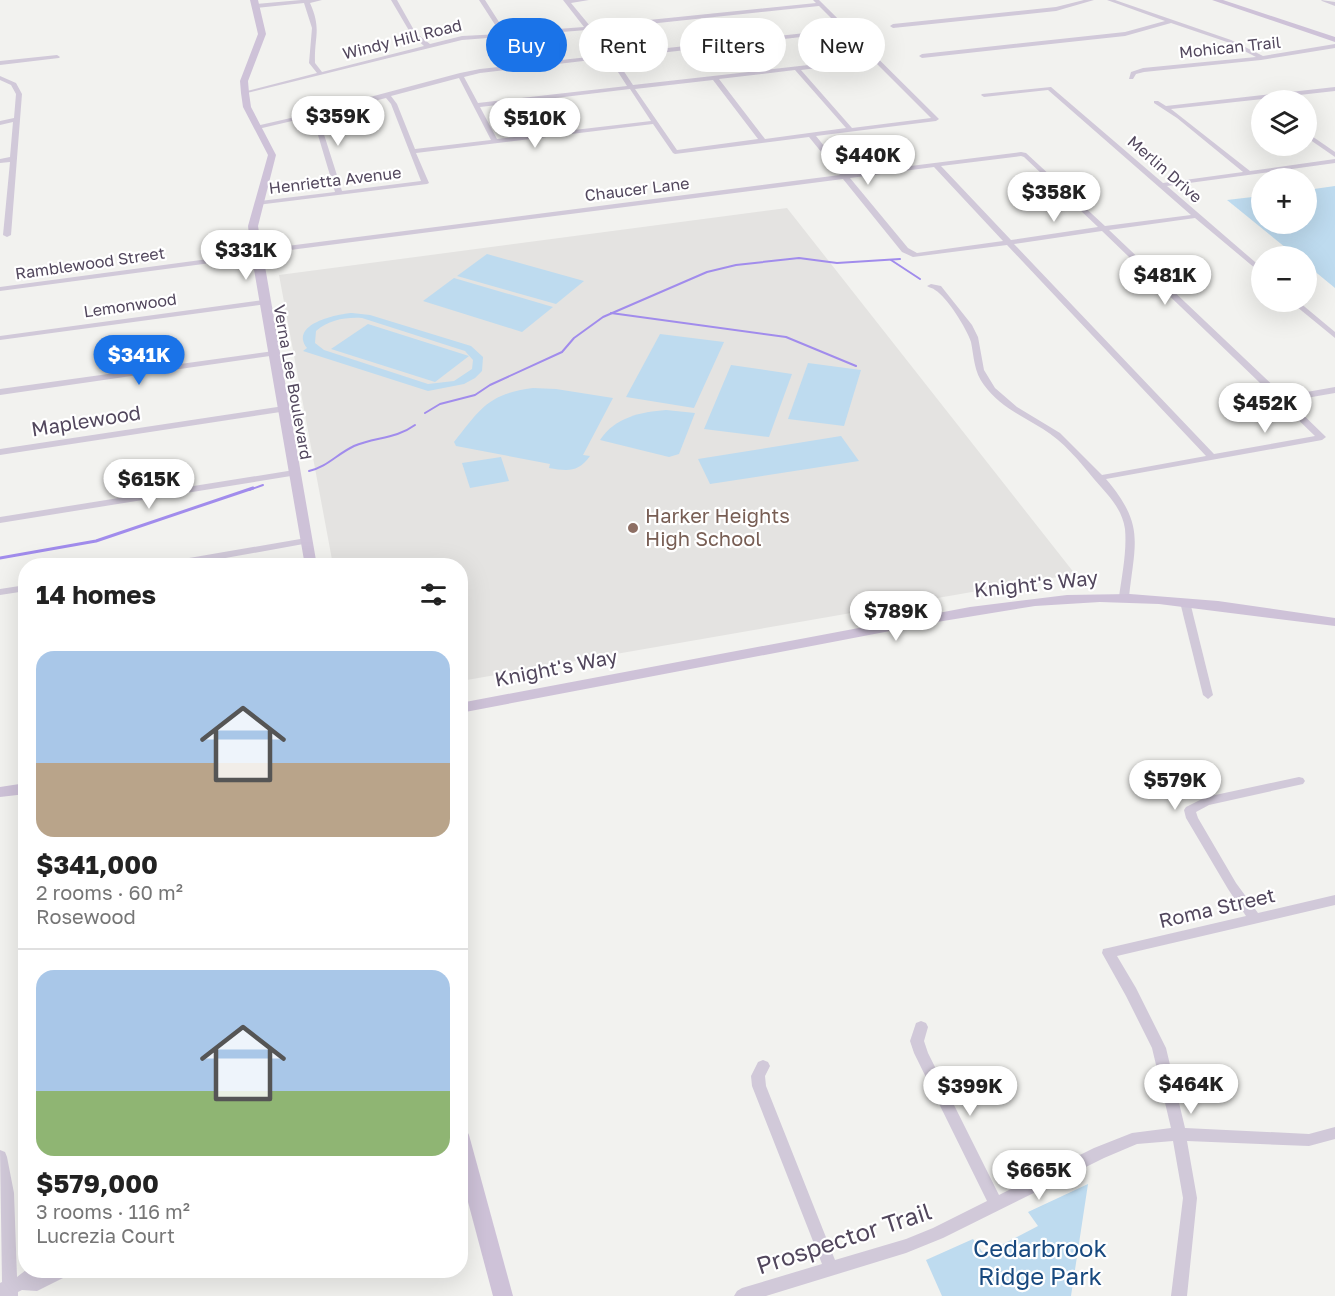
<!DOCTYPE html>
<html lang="en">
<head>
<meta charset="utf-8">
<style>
  body { margin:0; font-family:"Golos Text",sans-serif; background:#f6f6f6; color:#222; height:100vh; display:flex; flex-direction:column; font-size:22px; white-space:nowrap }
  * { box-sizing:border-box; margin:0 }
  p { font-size:20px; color:#767676 }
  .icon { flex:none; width:33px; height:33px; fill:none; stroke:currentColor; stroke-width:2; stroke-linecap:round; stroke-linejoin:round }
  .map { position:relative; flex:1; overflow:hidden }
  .drawer { position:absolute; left:18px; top:558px; width:450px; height:720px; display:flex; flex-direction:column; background:#fff; border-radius:24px; box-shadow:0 6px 24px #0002 }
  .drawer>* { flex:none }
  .guide { position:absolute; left:486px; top:18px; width:570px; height:54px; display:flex; gap:12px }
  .controls { position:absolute; left:1251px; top:90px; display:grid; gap:12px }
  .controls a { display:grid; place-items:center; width:66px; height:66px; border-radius:50%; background:#fff; box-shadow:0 6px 24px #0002; font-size:30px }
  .price { position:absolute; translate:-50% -51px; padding:0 14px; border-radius:21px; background:#fff; color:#222; font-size:20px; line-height:39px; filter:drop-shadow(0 2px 3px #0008) }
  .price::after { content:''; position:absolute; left:50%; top:36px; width:18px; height:14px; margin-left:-9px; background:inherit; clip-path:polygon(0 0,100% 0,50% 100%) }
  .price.on { background:#1a73e8; color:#fff }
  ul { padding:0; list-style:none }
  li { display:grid; align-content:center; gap:12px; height:318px; padding:0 18px }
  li+li { border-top:2px solid #e0e0e0 }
  li span { display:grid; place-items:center; height:186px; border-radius:18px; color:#555 }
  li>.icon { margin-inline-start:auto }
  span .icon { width:108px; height:108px; fill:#fffc; stroke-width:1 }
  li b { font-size:26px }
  h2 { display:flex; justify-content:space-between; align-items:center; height:72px; padding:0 18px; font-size:26px }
  .chip { padding:0 21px; border-radius:27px; background:#fff; box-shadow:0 6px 24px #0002; font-size:21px; line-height:54px }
  .chip.on { background:#1a73e8; color:#fff }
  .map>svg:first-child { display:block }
  .education { fill:#e4e3e1 }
  .green { fill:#bedbef; fill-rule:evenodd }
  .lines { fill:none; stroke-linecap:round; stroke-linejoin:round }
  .stream-far1 { stroke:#a18cec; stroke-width:2 }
  .stream { stroke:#a18cec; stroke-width:3 }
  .street { fill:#d1c9d9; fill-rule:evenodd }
  .secondary { fill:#cec2d8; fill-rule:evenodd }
  .education-dot { fill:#8d6e63; stroke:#fff; stroke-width:2 }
  .labels { text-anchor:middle; stroke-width:4.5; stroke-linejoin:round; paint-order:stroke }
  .far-street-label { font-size:16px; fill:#52475d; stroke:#fff }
  .street-label { font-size:20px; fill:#52475d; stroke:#fff }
  .education-label { font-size:20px; fill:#785e54; stroke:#fff; text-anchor:start }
  .near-street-label { font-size:24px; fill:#52475d; stroke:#fff }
  .near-park-label { font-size:24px; fill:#18497f; stroke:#fff }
</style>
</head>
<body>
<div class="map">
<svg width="1335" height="1296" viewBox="0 0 1335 1296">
  <rect width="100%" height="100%" fill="#f2f2ef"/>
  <path class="education" d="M 787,208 L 1075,574 L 461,681 L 460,566 L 333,565 L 279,275 Z"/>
  <g class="green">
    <path d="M 1335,186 L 1335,288 L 1307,265 L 1306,256 L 1296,256 L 1227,200 L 1261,196 L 1262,224 L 1306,224 L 1307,190 Z"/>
    <path d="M 487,254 L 584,281 L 556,304 L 457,276 Z"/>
    <path d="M 454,278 L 553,307 L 522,332 L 423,301 Z"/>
    <path d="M 352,313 L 370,315 L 471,346 L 483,357 L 482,371 L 475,378 L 464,384 L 428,391 L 303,351 L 307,348 C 289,324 337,314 352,313 ZM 362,318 L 465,351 L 473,360 L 472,369 L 454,381 L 428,384 L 324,350 L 315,343 L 316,331 C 329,320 345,317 362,318 Z"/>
    <path d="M 368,324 L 469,356 L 435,382 L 331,349 Z"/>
    <path d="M 660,334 L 724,342 L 694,408 L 626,397 Z"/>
    <path d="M 808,363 L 861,370 L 844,426 L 788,419 Z"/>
    <path d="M 731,365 L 792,374 L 769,437 L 704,429 Z"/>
    <path d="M 533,388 L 556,389 L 613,398 L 583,455 L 590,456 C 578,473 567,471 549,468 L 550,464 L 456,446 L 454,442 C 481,408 488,394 533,388 Z"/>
    <path d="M 666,410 L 695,413 L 679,454 L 669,457 L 600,440 C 615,417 641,412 666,410 Z"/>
    <path d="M 841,436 L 859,461 L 710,484 L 698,459 Z"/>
    <path d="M 501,457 L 509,481 L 470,488 L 462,463 Z"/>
    <path d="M 1088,1184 L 1071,1296 L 942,1296 L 926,1260 L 973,1239 L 984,1254 L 1038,1226 L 1028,1212 Z"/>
  </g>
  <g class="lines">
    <g class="stream-far1">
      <path d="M 891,260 L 920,279"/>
      <path d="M 611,313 L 786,337 L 856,366"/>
      <path d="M 425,413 L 440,404 L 475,395 L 490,385 L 562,352 L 574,338 L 603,317 L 707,272 L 736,265 L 799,258 L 837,263 L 900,259"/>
      <path d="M 309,471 C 327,467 337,454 354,446 C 374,437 396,439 415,425"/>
      <path d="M 249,490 L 263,485"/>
    </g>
    <path class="stream" d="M 0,558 L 96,541 L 253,488"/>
    <g class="street">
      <path d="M 301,0 L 322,0 L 310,3 C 322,30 314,36 315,63 L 322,72 L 424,46 L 411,34 L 391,0 L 397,0 L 415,32 L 430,44 L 462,36 L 501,34 L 479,0 L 485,0 L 506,33 L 584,27 L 563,0 L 589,0 L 571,3 L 590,26 L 816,3 L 813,0 L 819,0 L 939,119 L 936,121 L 816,136 L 847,174 L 1021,152 L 1026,153 L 1105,226 L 1191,215 L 1048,90 L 984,97 L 981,95 L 982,94 L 1051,87 L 1163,183 L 1243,172 L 1177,118 L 1154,103 L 1154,101 L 1158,101 L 1166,106 L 1335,87 L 1335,91 L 1171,109 L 1250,171 L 1335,159 L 1335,163 L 1167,186 L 1262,268 L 1262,274 L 1195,218 L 1109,230 L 1284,396 L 1335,387 L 1335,393 L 1289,401 L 1326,437 L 1322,440 L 1106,479 C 1145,525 1135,542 1129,597 L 1128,599 L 1120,599 L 1119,597 C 1122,575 1127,551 1125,529 C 1122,508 1107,494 1094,479 C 1080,462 1063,441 1043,429 C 1022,416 999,406 984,385 C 974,372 974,357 971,342 C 967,329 947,297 935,290 C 933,288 930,288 927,286 L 931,284 L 941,286 L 972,325 L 978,337 L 984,370 L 995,388 L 1017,407 L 1060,433 L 1102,475 L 1206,456 L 1007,245 L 913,257 L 902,252 L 843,179 L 259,254 L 259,257 L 256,257 L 0,291 L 0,287 L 253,253 L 253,250 L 256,250 L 840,175 L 809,137 L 675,154 L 673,153 L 653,124 L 416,153 L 429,183 L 427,184 L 257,205 L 256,203 L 260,201 L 335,192 L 315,125 L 309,117 L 258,129 L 255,127 L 256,126 L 295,117 L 460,73 L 480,69 L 606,55 L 587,30 L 462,40 L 243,94 L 243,92 L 317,73 L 309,63 L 312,28 L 304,3 L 256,8 L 253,6 L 256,4 ZM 819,6 L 842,29 L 612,54 L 592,30 ZM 845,32 L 871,58 L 633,85 L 615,58 ZM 609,58 L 627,86 L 478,103 L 464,77 L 480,73 ZM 874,61 L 931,118 L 852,128 L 801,70 ZM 795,70 L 846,128 L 765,139 L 719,79 ZM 459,78 L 491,140 L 415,149 L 397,104 L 391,96 ZM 713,80 L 758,139 L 677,150 L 635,89 ZM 630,89 L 651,121 L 497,139 L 480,107 ZM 386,98 L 391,104 L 421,181 L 342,191 L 321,125 L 315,116 ZM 1021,156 L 1024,157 L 1098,227 L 1011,240 L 941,166 ZM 934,167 L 1003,241 L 917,253 L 908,248 L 850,178 ZM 1102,231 L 1315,436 L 1214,454 L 1014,244 Z"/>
      <path d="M 1084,0 L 1094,0 L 1056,11 L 893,28 L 890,26 L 893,24 L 1056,7 Z"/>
      <path d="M 1107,0 L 1115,0 L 1231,40 L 1263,56 L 1335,44 L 1335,48 L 1261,60 L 1144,72 L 1136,74 L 1133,79 L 1129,79 L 1131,72 L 1143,68 L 1256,57 L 1227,42 L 1171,23 L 1125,36 L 922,58 L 919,56 L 922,54 L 1125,32 L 1165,21 Z"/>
      <path d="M 1321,0 L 1335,2 L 1335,6 L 1322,1 Z"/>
      <path d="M 57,55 L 60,57 L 59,58 L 0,65 L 0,61 Z"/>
      <path d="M 0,76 L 16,83 L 22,94 L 11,235 L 7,237 L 3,235 L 10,162 L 0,163 L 0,159 L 10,157 L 13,122 L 0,125 L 0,121 L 14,118 L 16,94 L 11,85 L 0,80 Z"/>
      <path d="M 1306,132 L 1335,152 L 1335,157 L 1306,137 Z"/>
      <path d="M 264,300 L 268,302 L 267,304 L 0,340 L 0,336 Z"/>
      <path d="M 1291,302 L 1299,302 L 1335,332 L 1335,338 Z"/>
      <path d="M 274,351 L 278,353 L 277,355 L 0,395 L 0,389 Z"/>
      <path d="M 284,406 L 288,409 L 287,411 L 0,455 L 0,449 Z"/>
      <path d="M 294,470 L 299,473 L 297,475 L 0,523 L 0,517 Z"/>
      <path d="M 306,538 L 309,539 L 311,541 L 309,543 L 181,566 L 155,566 L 160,563 Z"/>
      <path d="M 26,585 L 26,591 L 0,595 L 0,589 Z"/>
      <path d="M 1185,599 L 1190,602 L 1213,695 L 1208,699 L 1203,695 L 1180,602 Z"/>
      <path d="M 1299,777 L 1303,778 L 1305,781 L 1303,784 L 1209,805 L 1196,812 L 1198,818 L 1236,883 L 1258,913 L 1335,895 L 1335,905 L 1117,956 L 1136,988 L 1166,1048 L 1185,1128 L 1309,1134 L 1335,1127 L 1335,1139 L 1309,1146 L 1187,1141 L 1197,1198 L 1187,1296 L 1171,1296 L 1183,1198 L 1173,1141 L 1137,1144 L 1104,1158 L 943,1238 L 906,1253 L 766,1296 L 734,1296 L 737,1291 L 742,1288 L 822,1264 L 752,1086 L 751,1076 L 758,1062 L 763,1060 L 768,1062 L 770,1066 L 765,1076 L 766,1086 L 835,1260 L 906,1239 L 933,1228 L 987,1201 L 914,1053 L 910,1041 L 916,1023 L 921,1021 L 926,1023 L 928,1027 L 924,1041 L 928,1053 L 999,1195 L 1094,1148 L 1132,1133 L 1171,1128 L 1152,1048 L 1126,996 L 1102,953 L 1103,949 L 1108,948 L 1246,916 L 1228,889 L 1186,818 L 1184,810 L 1186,807 L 1206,797 Z"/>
      <path d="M 0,1150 L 5,1152 L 7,1157 L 14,1193 L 17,1277 L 26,1270 L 43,1270 L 42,1273 L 48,1270 L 71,1270 L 69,1275 L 37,1291 L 22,1290 L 18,1292 L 18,1296 L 0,1296 L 0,1283 L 2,1282 Z"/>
    </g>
    <g class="secondary">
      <path d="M 250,0 L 258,0 L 266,34 L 248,81 L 249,93 L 251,107 L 276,155 L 258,226 L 317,566 L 305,566 L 251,252 L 248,226 L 268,155 L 243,107 L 241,93 L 240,81 L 258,34 Z"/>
      <path d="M 1212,0 L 1223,0 L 1335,37 L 1335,42 Z"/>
      <path d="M 1130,594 L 1218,601 L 1335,618 L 1335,626 L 1159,604 L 1100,602 L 1035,606 L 937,622 L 460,713 L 460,703 L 970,607 L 1067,595 Z"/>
      <path d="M 26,783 L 26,794 L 0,797 L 0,787 Z"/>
      <path d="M 460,1127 L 466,1129 L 469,1135 L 513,1296 L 493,1296 L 460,1172 Z"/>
    </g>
  </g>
  <circle class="education-dot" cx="633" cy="528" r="6"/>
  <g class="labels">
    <g class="far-street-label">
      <text transform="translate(402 39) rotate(-14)" y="6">Windy Hill Road</text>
      <text transform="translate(1230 47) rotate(-6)" y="6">Mohican Trail</text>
      <text transform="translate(1165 169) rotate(41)" y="6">Merlin Drive</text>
      <text transform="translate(335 180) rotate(-7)" y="6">Henrietta Avenue</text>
      <text transform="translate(637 189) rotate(-7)" y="6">Chaucer Lane</text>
      <text transform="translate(90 263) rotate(-8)" y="6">Ramblewood Street</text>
      <text transform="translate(130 305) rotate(-8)" y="6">Lemonwood</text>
      <text transform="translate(293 382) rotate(80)" y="6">Verna Lee Boulevard</text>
    </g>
    <g class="street-label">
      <text transform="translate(86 421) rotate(-9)" y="7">Maplewood</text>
      <text transform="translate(1036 584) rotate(-6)" y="7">Knight's Way</text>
      <text transform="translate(556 668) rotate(-11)" y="7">Knight's Way</text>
      <text transform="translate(1217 908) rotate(-13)" y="7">Roma Street</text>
    </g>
    <g class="education-label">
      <text x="645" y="523">Harker Heights<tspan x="645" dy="23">High School</tspan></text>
    </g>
    <g class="near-street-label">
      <text transform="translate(844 1239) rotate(-18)" y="8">Prospector Trail</text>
    </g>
    <g class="near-park-label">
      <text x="1040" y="1257">Cedarbrook<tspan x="1040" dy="28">Ridge Park</tspan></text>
    </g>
  </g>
</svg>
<div class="controls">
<a><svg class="icon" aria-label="layers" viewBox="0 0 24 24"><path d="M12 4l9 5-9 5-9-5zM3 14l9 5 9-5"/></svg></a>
<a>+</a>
<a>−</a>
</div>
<b class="price" style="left:338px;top:147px">$359K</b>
<b class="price" style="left:535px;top:149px">$510K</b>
<b class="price" style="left:868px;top:186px">$440K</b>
<b class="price" style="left:1054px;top:223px">$358K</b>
<b class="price" style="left:246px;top:281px">$331K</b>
<b class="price" style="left:1165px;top:306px">$481K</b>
<b class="price on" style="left:139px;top:386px">$341K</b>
<b class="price" style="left:1265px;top:434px">$452K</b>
<b class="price" style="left:149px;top:510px">$615K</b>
<b class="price" style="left:896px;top:642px">$789K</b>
<b class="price" style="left:1175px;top:811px">$579K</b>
<b class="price" style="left:1191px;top:1115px">$464K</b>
<b class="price" style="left:970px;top:1117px">$399K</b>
<b class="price" style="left:1039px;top:1201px">$665K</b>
<div class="guide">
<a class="chip on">Buy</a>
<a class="chip">Rent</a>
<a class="chip">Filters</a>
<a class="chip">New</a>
</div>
<section class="drawer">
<h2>14 homes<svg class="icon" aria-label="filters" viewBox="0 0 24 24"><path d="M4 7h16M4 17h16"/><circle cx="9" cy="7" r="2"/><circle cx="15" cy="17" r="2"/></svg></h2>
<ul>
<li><span style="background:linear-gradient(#a9c7e8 60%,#b9a48a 0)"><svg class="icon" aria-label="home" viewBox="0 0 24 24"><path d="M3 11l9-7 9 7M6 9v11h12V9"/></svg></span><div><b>$341,000</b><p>2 rooms · 60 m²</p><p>Rosewood</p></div></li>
<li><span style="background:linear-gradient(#a9c7e8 65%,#8fb573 0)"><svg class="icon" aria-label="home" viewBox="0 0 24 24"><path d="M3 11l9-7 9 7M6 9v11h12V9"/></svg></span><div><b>$579,000</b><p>3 rooms · 116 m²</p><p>Lucrezia Court</p></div></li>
</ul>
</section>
</div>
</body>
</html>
